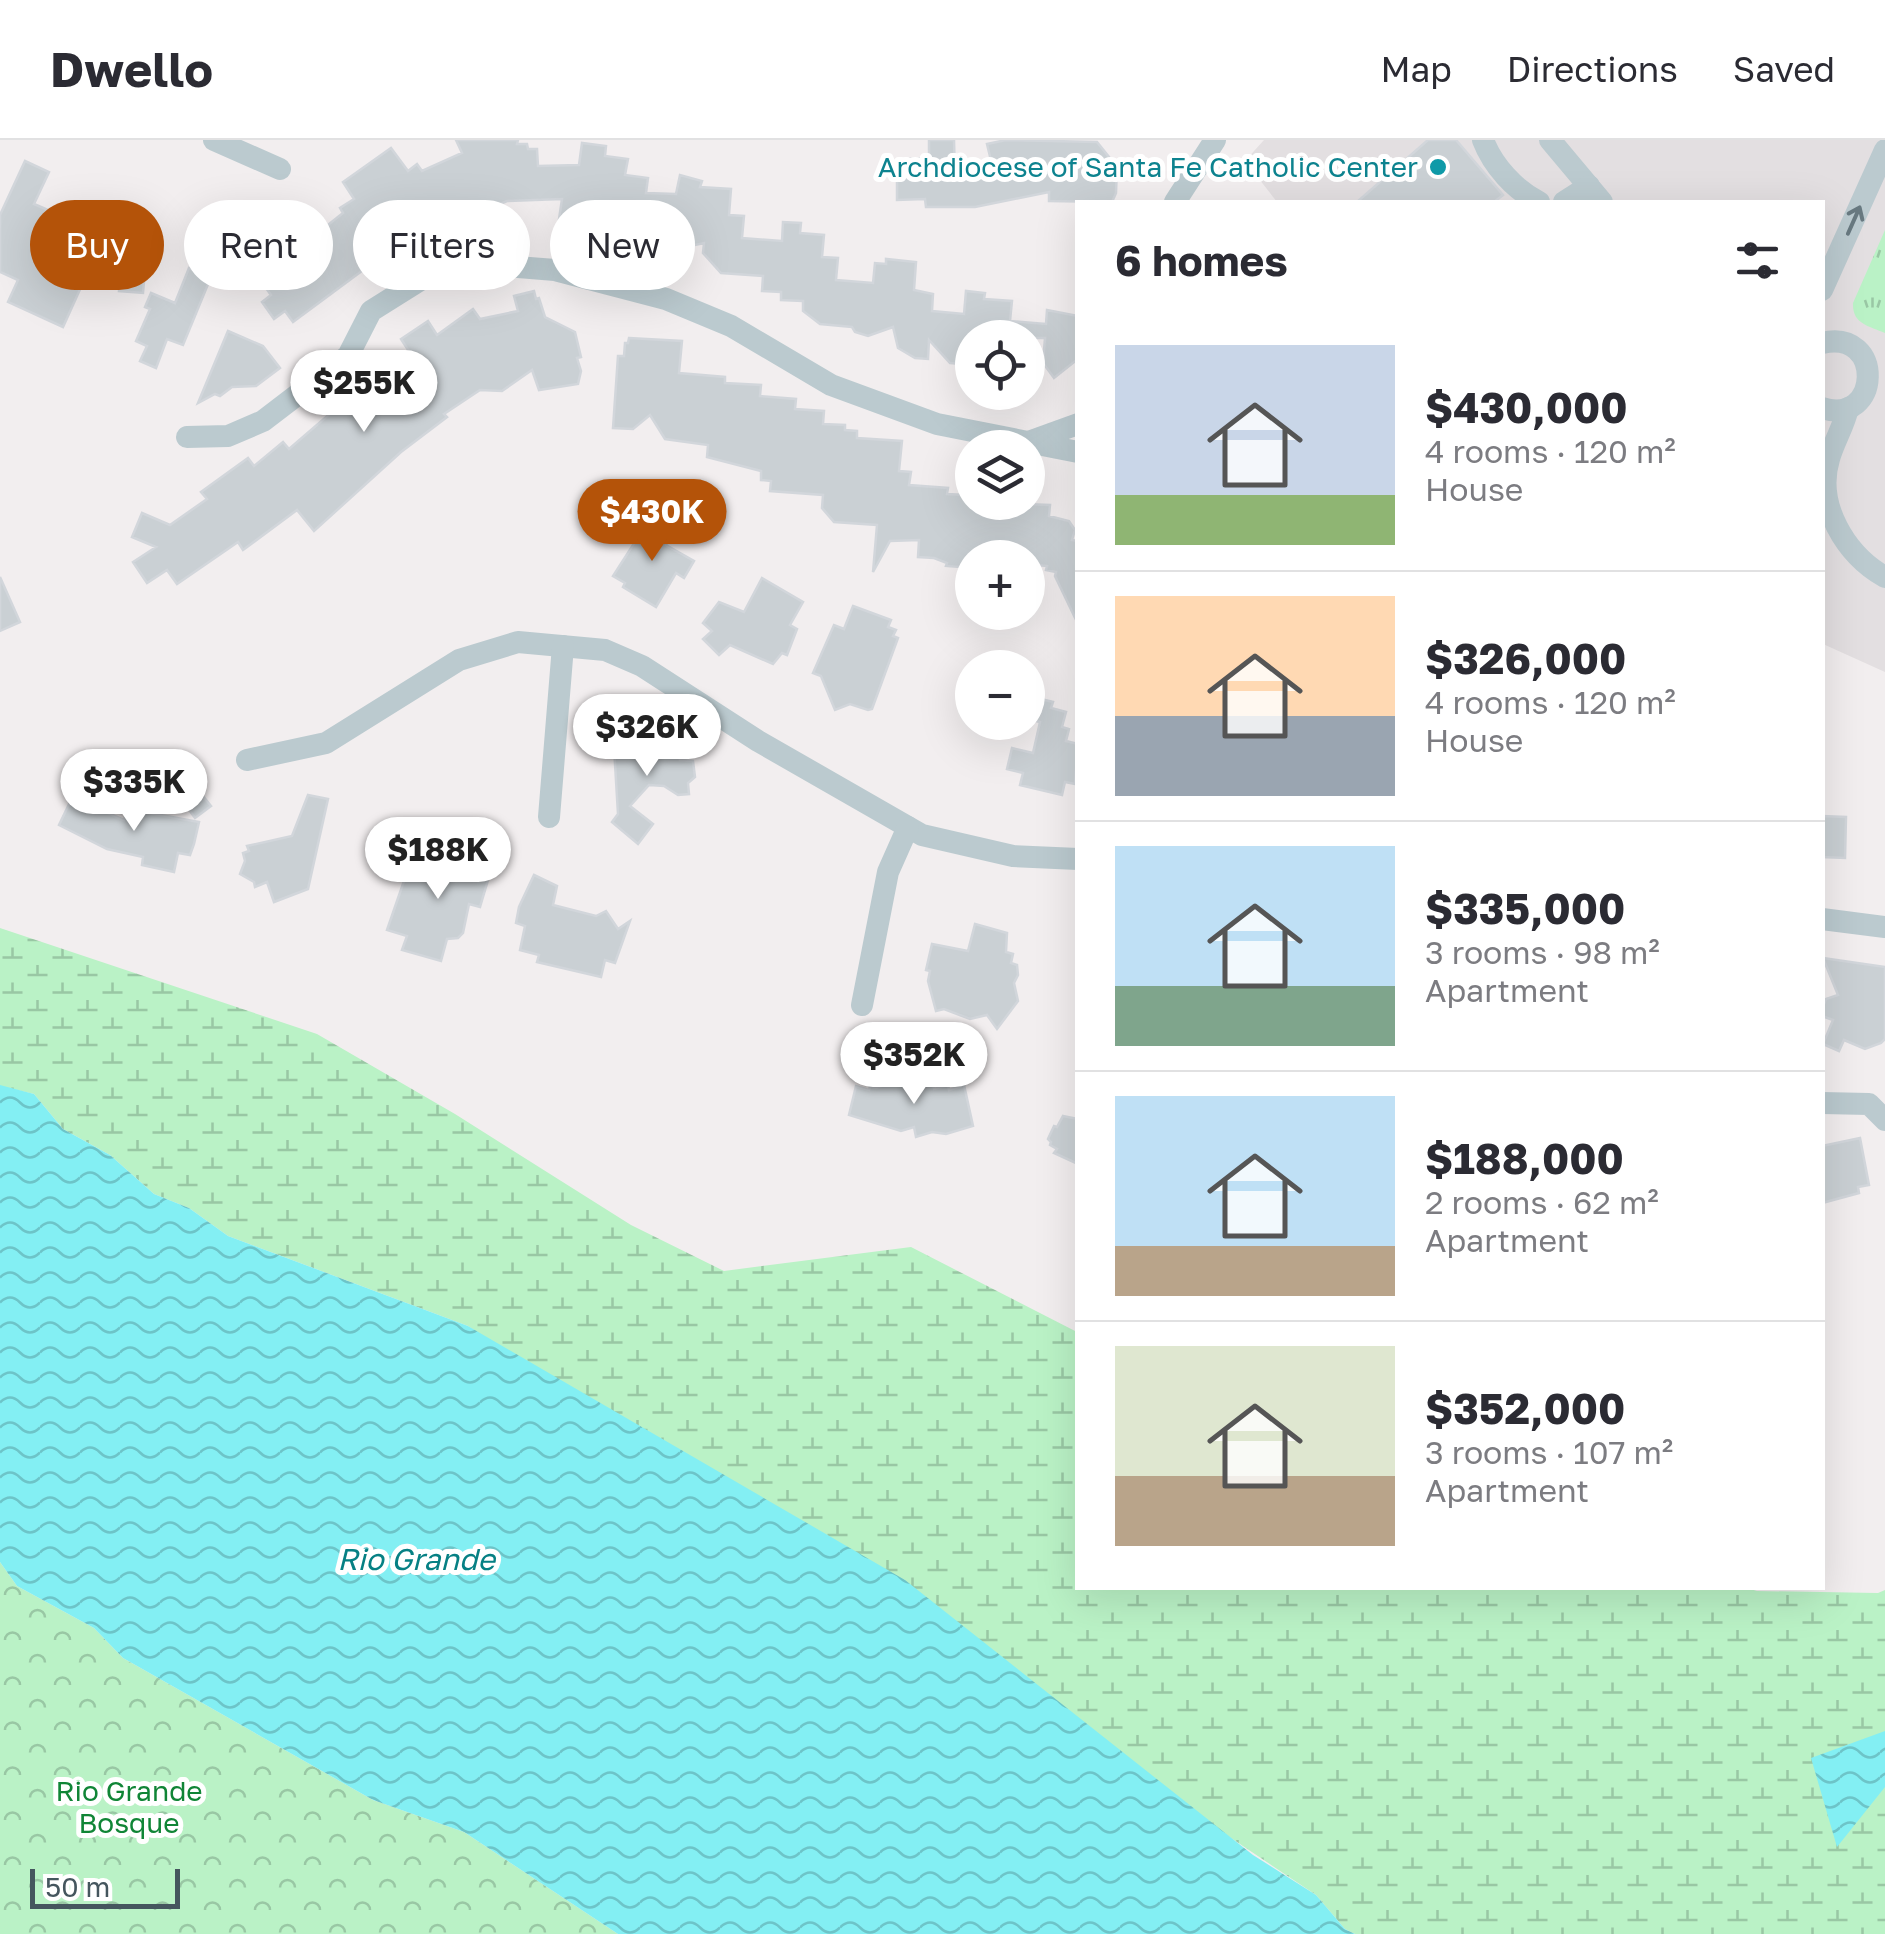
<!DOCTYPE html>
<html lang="en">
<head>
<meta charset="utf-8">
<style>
  body { margin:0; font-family:"Golos Text",sans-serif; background:#f7f7f7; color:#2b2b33; height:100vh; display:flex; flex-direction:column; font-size:38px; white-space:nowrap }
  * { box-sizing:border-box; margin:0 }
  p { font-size:32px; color:#7c7c81 }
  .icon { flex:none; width:55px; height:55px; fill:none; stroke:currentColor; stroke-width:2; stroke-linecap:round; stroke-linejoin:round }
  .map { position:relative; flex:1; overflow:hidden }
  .side { position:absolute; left:1075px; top:60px; width:750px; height:1390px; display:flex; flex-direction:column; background:#fff; border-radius:0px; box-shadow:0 10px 40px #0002 }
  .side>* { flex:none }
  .hud { position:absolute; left:30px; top:60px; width:895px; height:90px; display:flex; gap:20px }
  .tools { position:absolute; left:955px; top:180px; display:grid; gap:20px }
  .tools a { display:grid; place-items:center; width:90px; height:90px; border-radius:50%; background:#fff; box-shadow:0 10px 40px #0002; font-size:50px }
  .scale { position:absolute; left:30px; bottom:25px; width:150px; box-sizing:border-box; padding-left:10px; border:5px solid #45565e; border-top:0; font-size:28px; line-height:35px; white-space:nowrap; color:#45565e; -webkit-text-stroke:8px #fff; paint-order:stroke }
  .price { position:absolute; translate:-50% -85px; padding:0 22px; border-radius:35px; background:#fff; color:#222; font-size:32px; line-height:65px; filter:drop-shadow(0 2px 5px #0008) }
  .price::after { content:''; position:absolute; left:50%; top:60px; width:30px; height:22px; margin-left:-15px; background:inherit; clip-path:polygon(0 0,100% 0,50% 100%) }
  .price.on { background:#b45309; color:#fff }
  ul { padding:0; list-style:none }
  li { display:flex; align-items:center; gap:30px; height:250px; padding:0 40px }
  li+li { border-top:2px solid #e1e1e2 }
  li span { display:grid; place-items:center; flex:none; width:280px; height:200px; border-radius:0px; color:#555 }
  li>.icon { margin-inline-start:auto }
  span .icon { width:120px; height:120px; fill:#fffc; stroke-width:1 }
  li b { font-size:42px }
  h2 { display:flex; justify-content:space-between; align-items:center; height:120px; padding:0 40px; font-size:42px }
  .chip { padding:0 35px; border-radius:45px; background:#fff; box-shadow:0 10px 40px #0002; font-size:35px; line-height:90px }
  .chip.on { background:#b45309; color:#fff }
  header { display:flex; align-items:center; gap:60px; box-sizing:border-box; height:140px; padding:0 50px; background:#fff; border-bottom:2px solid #e1e1e2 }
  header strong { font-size:48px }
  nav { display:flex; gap:55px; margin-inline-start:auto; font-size:35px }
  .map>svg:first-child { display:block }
  .education { fill:#e3dfe1 }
  .grass { fill:url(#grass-tufts) }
  .forest { fill:url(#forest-crowns) }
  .wetland { fill:url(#wetland-marsh) }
  .water { fill:url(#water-waves) }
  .building { fill:#cad0d4; stroke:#d2d6db; stroke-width:2.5 }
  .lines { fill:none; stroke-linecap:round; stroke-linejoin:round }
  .minor { stroke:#bbcacf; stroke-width:22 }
  .oneway { stroke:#687980 }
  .culture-dot { fill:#0f9aa8; stroke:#fff; stroke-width:4 }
  .labels { text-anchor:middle; stroke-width:10; stroke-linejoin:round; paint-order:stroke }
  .culture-label { font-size:28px; fill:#0d838f; stroke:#fff; text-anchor:end }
  .park-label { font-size:28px; fill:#108536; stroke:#fff }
  .water-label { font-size:30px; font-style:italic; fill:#068084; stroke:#fff }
</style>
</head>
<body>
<header>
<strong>Dwello</strong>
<nav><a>Map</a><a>Directions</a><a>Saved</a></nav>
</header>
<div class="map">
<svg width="1885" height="1794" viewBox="0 0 1885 1794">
  <defs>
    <pattern id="grass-tufts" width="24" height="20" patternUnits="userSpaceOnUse" patternTransform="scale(2.5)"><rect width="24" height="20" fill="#baf2c6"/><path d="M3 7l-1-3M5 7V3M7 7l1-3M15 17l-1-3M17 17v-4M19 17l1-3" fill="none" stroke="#99c7a4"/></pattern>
    <pattern id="forest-crowns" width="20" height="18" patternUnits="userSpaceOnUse" patternTransform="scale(2.5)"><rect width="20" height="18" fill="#baf2c6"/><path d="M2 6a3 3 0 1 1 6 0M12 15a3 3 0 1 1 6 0" fill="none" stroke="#99c7a4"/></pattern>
    <pattern id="wetland-marsh" width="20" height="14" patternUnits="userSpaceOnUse" patternTransform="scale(2.5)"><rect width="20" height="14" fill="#baf2c6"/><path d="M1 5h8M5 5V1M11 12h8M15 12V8" fill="none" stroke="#99c7a4"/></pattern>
    <pattern id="water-waves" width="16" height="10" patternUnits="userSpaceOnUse" patternTransform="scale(2.5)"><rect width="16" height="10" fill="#83eff3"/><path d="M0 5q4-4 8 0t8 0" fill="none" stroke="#6dc4c8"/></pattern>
  </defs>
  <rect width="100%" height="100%" fill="#f2eeef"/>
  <path class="education" d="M 1264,0 L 1885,0 L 1885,532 L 1823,504 L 1822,62 L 1277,62 L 1245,21 Z"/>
  <path class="grass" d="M 1885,90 L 1885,193 C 1869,186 1852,184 1853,163 Z"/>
  <path class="forest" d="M 0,1422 L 17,1446 L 94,1488 L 123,1518 L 373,1660 L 464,1692 L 618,1794 L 0,1794 Z"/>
  <path class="wetland" d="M 0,788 L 317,894 L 455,974 L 631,1085 L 724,1131 L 911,1107 L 1077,1192 L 1078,1448 L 1747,1448 L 1757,1451 L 1878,1453 L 1885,1450 L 1885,1794 L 1355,1794 L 1345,1789 L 1316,1755 L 468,1186 L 228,1096 L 189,1068 L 154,1054 L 110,1015 L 63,989 L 34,954 L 0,946 Z"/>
  <g class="water">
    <path d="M 0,945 L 34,954 L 63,989 L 110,1015 L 154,1054 L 189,1068 L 228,1096 L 468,1186 L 905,1440 L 1253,1715 L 1316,1755 L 1345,1789 L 1355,1794 L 618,1794 L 464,1692 L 373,1660 L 123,1518 L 94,1488 L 17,1446 L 0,1422 Z"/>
    <path d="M 1885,1591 L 1885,1647 L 1837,1707 L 1811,1618 Z"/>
  </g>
  <g class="building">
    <path d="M 456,0 L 518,0 L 517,4 L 527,4 L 528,9 L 537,9 L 538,26 L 579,25 L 582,3 L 606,6 L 605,16 L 628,19 L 625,35 L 648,38 L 646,53 L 676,54 L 680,35 L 702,41 L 700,47 L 731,49 L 729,75 L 744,76 L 742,98 L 782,101 L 783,82 L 801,83 L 800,93 L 824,95 L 822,117 L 838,118 L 836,140 L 873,143 L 875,123 L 886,124 L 886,119 L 916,122 L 914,150 L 933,154 L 932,171 L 964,174 L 966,151 L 985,153 L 984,159 L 1012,161 L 1010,181 L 1046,184 L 1047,170 L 1078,176 L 1078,219 L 1054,238 L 1043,223 L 1045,198 L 972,198 L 972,225 L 950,223 L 929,200 L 928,219 L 915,218 L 898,208 L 893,187 L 868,196 L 855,192 L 852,187 L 820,184 L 803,171 L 803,161 L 781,160 L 781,152 L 762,151 L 763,136 L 721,133 L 703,113 L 704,103 L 681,108 L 664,105 L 659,98 L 558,86 L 562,59 L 507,61 L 473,76 L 469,67 L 429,98 L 425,93 L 376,125 L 374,122 L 293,182 L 285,171 L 274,179 L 262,162 L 271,155 L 255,133 L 290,106 L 279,90 L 299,76 L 314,96 L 343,73 L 340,68 L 354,59 L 343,42 L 391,8 L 408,31 L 417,24 L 422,31 L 462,13 Z"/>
    <path d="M 929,0 L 954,0 L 955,36 L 993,29 L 987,4 L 1006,0 L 1097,2 L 1117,27 L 1116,53 L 1112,62 L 1049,61 L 1049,52 L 975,67 L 926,67 L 925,59 L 897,60 L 897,32 L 909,32 L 908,19 L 929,18 Z"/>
    <path d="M 1428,0 L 1456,0 L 1503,55 L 1494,62 L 1357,62 Z"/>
    <path d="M 25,21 L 49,32 L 34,64 L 71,80 L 53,119 L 87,134 L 63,187 L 8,162 L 18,140 L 0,132 L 0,75 Z"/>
    <path d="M 121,128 L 145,130 L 143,153 L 119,151 Z"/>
    <path d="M 189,128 L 211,137 L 183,205 L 167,199 L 156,228 L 140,221 L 147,206 L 136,201 L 150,169 L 145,167 L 151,153 L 175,163 Z"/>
    <path d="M 534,151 L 536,159 L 539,158 L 545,177 L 575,192 L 581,217 L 577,218 L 581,231 L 578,244 L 539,250 L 532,230 L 502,251 L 480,250 L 444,274 L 447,277 L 401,312 L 314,391 L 297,370 L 243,410 L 238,402 L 177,444 L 167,430 L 147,443 L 133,422 L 156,407 L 132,397 L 142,373 L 170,385 L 207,359 L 201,352 L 248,318 L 254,326 L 283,302 L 289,309 L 340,265 L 346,272 L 414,219 L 401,199 L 428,181 L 437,195 L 473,169 L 480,179 L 518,171 L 514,156 Z"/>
    <path d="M 228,191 L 263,206 L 280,228 L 256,246 L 232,247 L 220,256 L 215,254 L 198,263 Z"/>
    <path d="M 629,198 L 682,201 L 679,233 L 725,237 L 725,243 L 761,245 L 760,256 L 796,259 L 795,269 L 824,271 L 823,284 L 845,285 L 845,290 L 857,291 L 857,298 L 902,301 L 899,331 L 911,332 L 909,345 L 948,348 L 947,354 L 966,355 L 965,362 L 1050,365 L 1049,376 L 1069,381 L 1075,390 L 1072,400 L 1078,401 L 1078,484 L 1055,436 L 1056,432 L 1046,430 L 1047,426 L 1028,424 L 1028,418 L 972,418 L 972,428 L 946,426 L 947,423 L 934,418 L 918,417 L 919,400 L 890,401 L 873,432 L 877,385 L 834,382 L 822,368 L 823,355 L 770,351 L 771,341 L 761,340 L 761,331 L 707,317 L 708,305 L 665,299 L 650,275 L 633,289 L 613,288 L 618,216 L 624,216 L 625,203 L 628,203 Z"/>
    <path d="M 651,377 L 674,391 L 666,405 L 694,421 L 684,438 L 676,433 L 656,467 L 623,447 L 625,443 L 613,436 Z"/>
    <path d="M 0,437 L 20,482 L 0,491 Z"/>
    <path d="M 762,438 L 803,462 L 790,485 L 797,489 L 787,515 L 782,513 L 773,524 L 730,505 L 719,515 L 703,499 L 712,491 L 703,483 L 719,462 L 744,472 Z"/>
    <path d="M 853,466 L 891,480 L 888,487 L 896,490 L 893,496 L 898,498 L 872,569 L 868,570 L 850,564 L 835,570 L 821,536 L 813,533 L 834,485 L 844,489 Z"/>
    <path d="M 1033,557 L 1053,562 L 1051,568 L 1066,572 L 1062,587 L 1069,589 L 1066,601 L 1078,604 L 1075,644 L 1065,642 L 1062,655 L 1020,645 L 1023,633 L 1007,629 L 1012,608 L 1033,613 L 1040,582 L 1028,579 Z"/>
    <path d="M 669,595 L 670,604 L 676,603 L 679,608 L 680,620 L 693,621 L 695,637 L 688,643 L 689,654 L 678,655 L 664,646 L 649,645 L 630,666 L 653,684 L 638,704 L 612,682 L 618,674 L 614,607 Z"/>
    <path d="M 199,651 L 211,666 L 195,678 L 184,663 Z"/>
    <path d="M 308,655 L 328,659 L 308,749 L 274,762 L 267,742 L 255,747 L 254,742 L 240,734 L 245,721 L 243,713 L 249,711 L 247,706 L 292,696 Z"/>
    <path d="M 71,660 L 79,663 L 81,661 L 124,680 L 126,673 L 138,675 L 139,671 L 199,682 L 194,704 L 190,715 L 178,713 L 174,732 L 142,725 L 143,717 L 107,709 L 59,685 Z"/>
    <path d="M 1822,676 L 1846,677 L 1845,718 L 1822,717 Z"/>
    <path d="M 472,705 L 491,730 L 480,767 L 469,764 L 463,793 L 458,798 L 447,799 L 441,821 L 402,810 L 407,796 L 387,790 L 405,738 L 402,737 L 408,716 L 423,721 L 423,724 L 450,728 Z"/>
    <path d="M 534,735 L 557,746 L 553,765 L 596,776 L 606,771 L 618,789 L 630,781 L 615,823 L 605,820 L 601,837 L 537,822 L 539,815 L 520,810 L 525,786 L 516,783 L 519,767 Z"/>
    <path d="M 975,784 L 1007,793 L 1006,812 L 1013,814 L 1011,823 L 1017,825 L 1018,835 L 1014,843 L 1018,861 L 997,889 L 987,875 L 970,879 L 944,869 L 936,871 L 928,841 L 930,831 L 926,830 L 932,804 L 968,811 Z"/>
    <path d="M 1823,818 L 1885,827 L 1885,899 L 1881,903 L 1865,909 L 1844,900 L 1839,911 L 1823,904 L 1833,880 L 1822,876 L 1822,869 L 1826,859 L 1838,855 Z"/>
    <path d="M 931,937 L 934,949 L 948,945 L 949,950 L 964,945 L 973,986 L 946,994 L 932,992 L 916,997 L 914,987 L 901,991 L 849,975 L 856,946 L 869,950 L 870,946 L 876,948 L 906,938 L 908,944 Z"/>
    <path d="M 1063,976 L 1078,979 L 1078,1024 L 1054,1013 L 1057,1009 L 1050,1005 L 1051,1002 L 1048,999 L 1054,986 L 1057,987 Z"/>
    <path d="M 1860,998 L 1869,1045 L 1858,1047 L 1859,1053 L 1822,1063 L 1822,1006 Z"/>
  </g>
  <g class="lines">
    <g class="minor">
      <path d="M 214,0 L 280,29"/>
      <path d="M 1483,0 C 1493,26 1515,50 1539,62"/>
      <path d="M 1550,0 L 1602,62"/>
      <path d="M 1175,62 L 1215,0"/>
      <path d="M 1564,62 L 1589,46"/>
      <path d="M 1822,150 L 1885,10"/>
      <path d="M 1822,203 C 1885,188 1881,287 1822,268"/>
      <path d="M 1848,268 C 1844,286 1834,301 1829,319 C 1815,365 1846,415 1885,437"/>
      <path d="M 187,297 L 228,296 L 263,281 L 348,216 L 371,171 L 430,134 L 480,124 L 555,130 L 666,159 L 731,186 L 831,245 L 937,284 L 1078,312"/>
      <path d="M 1031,301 L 1078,284"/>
      <path d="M 247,620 L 326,603 L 459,520 L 518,502 L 605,510 L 642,526 L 758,601 L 922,695 L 1013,716 L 1078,719"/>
      <path d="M 549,677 L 563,506"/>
      <path d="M 1822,779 L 1885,787"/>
      <path d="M 862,865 L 888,732 L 908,687"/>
      <path d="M 1822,963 L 1869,964 L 1885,980"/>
    </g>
  </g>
  <defs><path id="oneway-shaft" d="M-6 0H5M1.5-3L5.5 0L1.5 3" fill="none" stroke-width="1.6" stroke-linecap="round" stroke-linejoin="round" transform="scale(2.5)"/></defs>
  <use class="oneway" href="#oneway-shaft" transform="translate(1854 80) rotate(-66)"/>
  <circle class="culture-dot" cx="1438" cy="27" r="10"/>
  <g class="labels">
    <g class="culture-label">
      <text x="1418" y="37">Archdiocese of Santa Fe Catholic Center</text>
    </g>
    <g class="park-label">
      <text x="129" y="1661">Rio Grande<tspan x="129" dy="32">Bosque</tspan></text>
    </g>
    <g class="water-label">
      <text x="416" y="1430">Rio Grande</text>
    </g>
  </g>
</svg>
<div class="tools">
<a><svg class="icon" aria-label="locate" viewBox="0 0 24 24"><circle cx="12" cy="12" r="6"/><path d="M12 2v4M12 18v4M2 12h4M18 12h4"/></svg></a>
<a><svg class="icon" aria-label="layers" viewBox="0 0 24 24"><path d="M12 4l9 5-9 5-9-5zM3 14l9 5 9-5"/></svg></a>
<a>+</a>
<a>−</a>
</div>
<div class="scale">50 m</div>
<b class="price" style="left:364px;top:295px">$255K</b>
<b class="price on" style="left:652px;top:424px">$430K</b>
<b class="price" style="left:647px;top:639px">$326K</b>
<b class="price" style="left:134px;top:694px">$335K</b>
<b class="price" style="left:438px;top:762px">$188K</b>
<b class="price" style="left:914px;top:967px">$352K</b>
<div class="hud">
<a class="chip on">Buy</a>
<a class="chip">Rent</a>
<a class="chip">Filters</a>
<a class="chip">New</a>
</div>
<section class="side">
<h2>6 homes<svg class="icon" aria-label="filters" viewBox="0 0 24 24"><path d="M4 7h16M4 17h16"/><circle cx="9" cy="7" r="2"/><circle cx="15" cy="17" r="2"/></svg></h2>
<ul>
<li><span style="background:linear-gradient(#c9d6e8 75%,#8fb573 0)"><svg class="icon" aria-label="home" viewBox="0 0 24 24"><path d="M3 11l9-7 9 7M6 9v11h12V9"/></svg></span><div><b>$430,000</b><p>4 rooms · 120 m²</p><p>House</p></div></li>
<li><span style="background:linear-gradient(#ffd9b3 60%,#9aa5b1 0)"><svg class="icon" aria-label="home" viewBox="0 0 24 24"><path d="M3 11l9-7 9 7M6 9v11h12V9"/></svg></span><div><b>$326,000</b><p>4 rooms · 120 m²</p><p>House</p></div></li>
<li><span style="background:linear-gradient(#bfe0f5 70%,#7fa58c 0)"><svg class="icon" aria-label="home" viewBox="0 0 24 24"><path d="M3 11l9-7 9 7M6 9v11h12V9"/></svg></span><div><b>$335,000</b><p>3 rooms · 98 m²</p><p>Apartment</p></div></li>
<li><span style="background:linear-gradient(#bfe0f5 75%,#b9a48a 0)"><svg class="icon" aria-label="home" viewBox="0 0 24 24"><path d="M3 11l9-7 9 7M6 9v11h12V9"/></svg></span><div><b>$188,000</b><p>2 rooms · 62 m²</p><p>Apartment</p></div></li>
<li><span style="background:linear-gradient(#dfe7d0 65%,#b9a48a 0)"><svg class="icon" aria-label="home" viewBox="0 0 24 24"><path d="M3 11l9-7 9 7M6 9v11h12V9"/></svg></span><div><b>$352,000</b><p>3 rooms · 107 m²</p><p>Apartment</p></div></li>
</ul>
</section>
</div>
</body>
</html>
